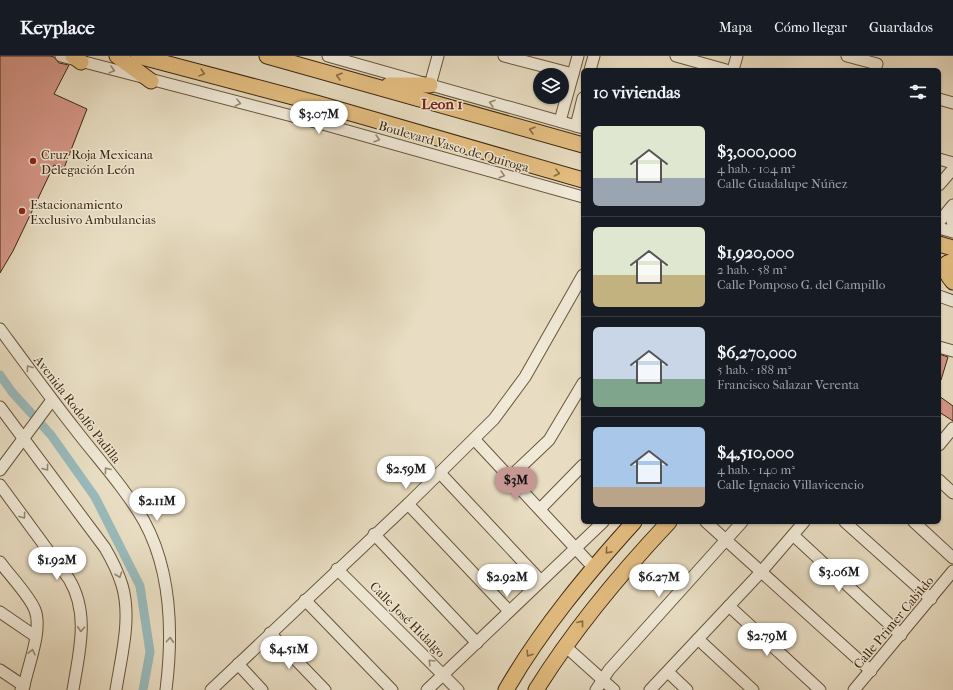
<!DOCTYPE html>
<html lang="es">
<head>
<meta charset="utf-8">
<style>
  body { margin:0; font-family:"IM FELL French Canon",serif; background:#242831; color:#f1f3f6; height:100vh; display:flex; flex-direction:column; font-size:15px; white-space:nowrap }
  * { box-sizing:border-box; margin:0 }
  p { font-size:13px; color:#9ea1a6 }
  .icon { flex:none; width:22px; height:22px; fill:none; stroke:currentColor; stroke-width:2; stroke-linecap:round; stroke-linejoin:round }
  .map { position:relative; flex:1; overflow:hidden }
  .panel { position:absolute; left:581px; top:12px; width:360px; height:456px; display:flex; flex-direction:column; background:#171b24; border-radius:6px; box-shadow:0 1px 3px #0004 }
  .panel>* { flex:none }
  .buttons { position:absolute; left:533px; top:12px; display:grid; gap:8px }
  .buttons a { display:grid; place-items:center; width:36px; height:36px; border-radius:50%; background:#171b24; box-shadow:0 1px 3px #0004; font-size:20px }
  .price { position:absolute; translate:-50% -34px; padding:0 9px; border-radius:14px; background:#fff; color:#222; font-size:13px; line-height:26px; filter:drop-shadow(0 1px 2px #0008) }
  .price::after { content:''; position:absolute; left:50%; top:24px; width:12px; height:9px; margin-left:-6px; background:inherit; clip-path:polygon(0 0,100% 0,50% 100%) }
  .price.selected { background:#c59692; color:#111 }
  ul { padding:0; list-style:none }
  li { display:flex; align-items:center; gap:12px; height:100px; padding:0 12px }
  li+li { border-top:1px solid #363941 }
  li span { display:grid; place-items:center; flex:none; width:112px; height:80px; border-radius:6px; color:#555 }
  li>.icon { margin-inline-start:auto }
  span .icon { width:48px; height:48px; fill:#fffc; stroke-width:1 }
  li b { font-size:17px }
  h2 { display:flex; justify-content:space-between; align-items:center; height:48px; padding:0 12px; font-size:17px }
  header { display:flex; align-items:center; gap:24px; box-sizing:border-box; height:56px; padding:0 20px; background:#171b24; border-bottom:1px solid #363941 }
  header strong { font-size:19px }
  nav { display:flex; gap:22px; margin-inline-start:auto; font-size:14px }
  .map>svg:first-child { display:block }
  .lines { fill:none; stroke-linecap:round; stroke-linejoin:round }
  .canal { stroke:#99babb; stroke-width:9 }
  .building { fill:#d69789; stroke:#3d280e }
  .minor-casing { stroke:#68553b; stroke-width:13 }
  .major-casing { stroke:#3d280e; stroke-width:17 }
  .minor { stroke:#f0e9d7; stroke-width:11 }
  .major { stroke:#e4be81; stroke-width:15 }
  .oneway { stroke:#968872 }
  .oneway2 { stroke:#886c42 }
  .poi-dot { fill:#8f2418; stroke:#f0e9d7; stroke-width:1.5 }
  .labels { text-anchor:middle; stroke-width:3; stroke-linejoin:round; paint-order:stroke }
  .street-label { font-size:13px; fill:#3d280e; stroke:#f0e9d7 }
  .poi-label { font-size:13px; fill:#3d280e; stroke:#f0e9d7; text-anchor:start }
  .quarter-label { font-size:15px; font-weight:bold; fill:#7a1f14; stroke:#f0e9d7 }
</style>
</head>
<body>
<header>
<strong>Keyplace</strong>
<nav><a>Mapa</a><a>Cómo llegar</a><a>Guardados</a></nav>
</header>
<div class="map">
<svg width="953" height="634" viewBox="0 0 953 634">
  <rect width="100%" height="100%" fill="#e8ddc2"/>
  <filter id="stains"><feTurbulence type="fractalNoise" baseFrequency=".005" numOctaves="4"/><feColorMatrix values="0 0 0 0 .2 0 0 0 0 .09 0 0 0 0 .02 0 0 0 .5 -.17"/></filter>
  <radialGradient id="worn" r=".72"><stop offset=".6" stop-color="#630" stop-opacity="0"/><stop offset="1" stop-color="#630" stop-opacity=".3"/></radialGradient>
  <g class="lines">
    <path class="canal" d="M 0,319 L 12,336 L 51,379 L 95,441 L 140,530 L 150,596 L 143,634"/>
  </g>
  <g class="building">
    <path d="M 0,0 L 50,0 L 54,1 L 59,7 L 69,9 L 54,38 L 87,53 L 64,112 L 54,109 L 13,195 L 0,217 Z"/>
    <path d="M 939,298 L 948,301 L 941,324 L 939,323 Z"/>
    <path d="M 939,340 L 953,350 L 953,365 L 939,356 Z"/>
  </g>
  <g class="lines">
    <g class="minor-casing">
      <g id="minor">
        <path d="M 61,0 L 319,67 L 583,141"/>
        <path d="M 328,0 L 583,72"/>
        <path d="M 504,0 L 573,18"/>
        <path d="M 676,0 L 726,14"/>
        <path d="M 847,0 L 877,8"/>
        <path d="M 590,14 L 594,0"/>
        <path d="M 733,14 L 737,0"/>
        <path d="M 430,29 L 438,0"/>
        <path d="M 939,43 L 953,47"/>
        <path d="M 560,65 L 578,0"/>
        <path d="M 576,70 L 583,42"/>
        <path d="M 939,103 L 953,107"/>
        <path d="M 939,129 L 953,113"/>
        <path d="M 953,152 L 951,161 L 953,169"/>
        <path d="M 939,166 L 953,149"/>
        <path d="M 939,172 L 953,176"/>
        <path d="M 939,240 L 953,245"/>
        <path d="M 0,273 C 25,307 49,340 75,373 C 98,403 125,432 144,465 C 172,516 173,578 166,634"/>
        <path d="M 939,291 L 953,295"/>
        <path d="M 0,351 L 105,492 C 112,504 118,516 122,529 C 132,562 121,601 116,634"/>
        <path d="M 474,383 L 593,511"/>
        <path d="M 939,389 L 953,372"/>
        <path d="M 0,414 L 52,344"/>
        <path d="M 440,417 L 541,525"/>
        <path d="M 509,422 L 549,384 L 583,327"/>
        <path d="M 939,424 L 953,437"/>
        <path d="M 0,429 L 69,523 C 90,558 79,596 73,634"/>
        <path d="M 408,448 L 509,555"/>
        <path d="M 540,453 L 583,409"/>
        <path d="M 706,466 L 871,615"/>
        <path d="M 845,466 L 931,543"/>
        <path d="M 914,466 L 953,502"/>
        <path d="M 374,478 L 477,587"/>
        <path d="M 793,479 L 901,579"/>
        <path d="M 0,506 C 10,520 29,539 35,554 C 43,575 27,612 23,634"/>
        <path d="M 337,513 L 458,634"/>
        <path d="M 305,544 L 392,634"/>
        <path d="M 729,550 L 820,634"/>
        <path d="M 0,556 L 35,580"/>
        <path d="M 270,577 L 325,634"/>
        <path d="M 698,583 L 753,634"/>
        <path d="M 565,590 L 614,634"/>
        <path d="M 238,608 L 262,634"/>
        <path d="M 0,614 L 24,630 L 21,634"/>
        <path d="M 668,616 L 687,634"/>
        <path d="M 211,634 L 408,448 L 494,363 L 525,321 L 583,219"/>
        <path d="M 427,634 L 603,466"/>
        <path d="M 596,634 L 609,614 L 742,466"/>
        <path d="M 650,634 L 761,516 L 804,466"/>
        <path d="M 854,634 L 953,515"/>
      </g>
    </g>
    <g class="major-casing">
      <g id="major">
        <path d="M 73,0 L 81,6"/>
        <path d="M 117,0 L 151,25"/>
        <path d="M 138,0 L 316,47 L 583,124"/>
        <path d="M 267,0 L 583,89"/>
        <path d="M 389,29 L 430,29"/>
        <path d="M 939,188 L 953,192"/>
        <path d="M 953,205 L 947,207 C 944,215 948,220 953,226"/>
        <path d="M 506,634 C 541,573 587,518 634,466"/>
        <path d="M 536,634 C 574,573 619,519 669,466"/>
      </g>
    </g>
    <use href="#minor" class="minor"/>
    <use href="#major" class="major"/>
  </g>
  <defs><path id="oneway-chevron" d="M-2-3.5L2.5 0L-2 3.5" fill="none" stroke-width="1.6" stroke-linecap="round" stroke-linejoin="round"/></defs>
  <g class="oneway">
    <use href="#oneway-chevron" transform="translate(112 14) rotate(15)"/>
    <use href="#oneway-chevron" transform="translate(238 47) rotate(14)"/>
    <use href="#oneway-chevron" transform="translate(492 47) rotate(-164)"/>
    <use href="#oneway-chevron" transform="translate(377 83) rotate(16)"/>
    <use href="#oneway-chevron" transform="translate(502 119) rotate(16)"/>
    <use href="#oneway-chevron" transform="translate(29 312) rotate(-126)"/>
    <use href="#oneway-chevron" transform="translate(46 412) rotate(53)"/>
    <use href="#oneway-chevron" transform="translate(107 414) rotate(-128)"/>
    <use href="#oneway-chevron" transform="translate(23 460) rotate(54)"/>
    <use href="#oneway-chevron" transform="translate(119 519) rotate(71)"/>
    <use href="#oneway-chevron" transform="translate(81 573) rotate(93)"/>
    <use href="#oneway-chevron" transform="translate(170 584) rotate(-86)"/>
    <use href="#oneway-chevron" transform="translate(32 596) rotate(-77)"/>
    <use href="#oneway-chevron" transform="translate(431 606) rotate(-135)"/>
  </g>
  <g class="oneway2">
    <use href="#oneway-chevron" transform="translate(202 17) rotate(15)"/>
    <use href="#oneway-chevron" transform="translate(339 20) rotate(-164)"/>
    <use href="#oneway-chevron" transform="translate(532 74) rotate(-164)"/>
    <use href="#oneway-chevron" transform="translate(557 117) rotate(14)"/>
    <use href="#oneway-chevron" transform="translate(608 495) rotate(132)"/>
    <use href="#oneway-chevron" transform="translate(581 567) rotate(-52)"/>
    <use href="#oneway-chevron" transform="translate(529 598) rotate(123)"/>
  </g>
  <g class="poi-dot">
    <circle cx="33" cy="105" r="4"/>
    <circle cx="22" cy="155" r="4"/>
  </g>
  <g class="labels">
    <g class="street-label">
      <text transform="translate(454 90) rotate(16)" y="5">Boulevard Vasco de Quiroga</text>
      <text transform="translate(78 353) rotate(52)" y="5">Avenida Rodolfo Padilla</text>
      <text transform="translate(408 563) rotate(45)" y="5">Calle José Hidalgo</text>
      <text transform="translate(893 566) rotate(-50)" y="5">Calle Primer Cabildo</text>
    </g>
    <g class="poi-label">
      <text x="41" y="103">Cruz Roja Mexicana<tspan x="41" dy="15">Delegación León</tspan></text>
      <text x="30" y="153">Estacionamiento<tspan x="30" dy="15">Exclusivo Ambulancias</tspan></text>
    </g>
    <g class="quarter-label">
      <text x="442" y="53">Leon 1</text>
    </g>
  </g>
  <rect width="100%" height="100%" filter="url(#stains)"/>
  <rect width="100%" height="100%" fill="url(#worn)"/>
</svg>
<div class="buttons">
<a><svg class="icon" aria-label="layers" viewBox="0 0 24 24"><path d="M12 4l9 5-9 5-9-5zM3 14l9 5 9-5"/></svg></a>
</div>
<b class="price" style="left:319px;top:79px">$3.07M</b>
<b class="price" style="left:406px;top:434px">$2.59M</b>
<b class="price selected" style="left:516px;top:445px">$3M</b>
<b class="price" style="left:157px;top:466px">$2.11M</b>
<b class="price" style="left:57px;top:525px">$1.92M</b>
<b class="price" style="left:839px;top:537px">$3.06M</b>
<b class="price" style="left:507px;top:542px">$2.92M</b>
<b class="price" style="left:659px;top:542px">$6.27M</b>
<b class="price" style="left:767px;top:601px">$2.79M</b>
<b class="price" style="left:289px;top:614px">$4.51M</b>
<section class="panel">
<h2>10 viviendas<svg class="icon" aria-label="filters" viewBox="0 0 24 24"><path d="M4 7h16M4 17h16"/><circle cx="9" cy="7" r="2"/><circle cx="15" cy="17" r="2"/></svg></h2>
<ul>
<li><span style="background:linear-gradient(#dfe7d0 65%,#9aa5b1 0)"><svg class="icon" aria-label="home" viewBox="0 0 24 24"><path d="M3 11l9-7 9 7M6 9v11h12V9"/></svg></span><div><b>$3,000,000</b><p>4 hab. · 104 m²</p><p>Calle Guadalupe Núñez</p></div></li>
<li><span style="background:linear-gradient(#dfe7d0 60%,#c2b280 0)"><svg class="icon" aria-label="home" viewBox="0 0 24 24"><path d="M3 11l9-7 9 7M6 9v11h12V9"/></svg></span><div><b>$1,920,000</b><p>2 hab. · 58 m²</p><p>Calle Pomposo G. del Campillo</p></div></li>
<li><span style="background:linear-gradient(#c9d6e8 65%,#7fa58c 0)"><svg class="icon" aria-label="home" viewBox="0 0 24 24"><path d="M3 11l9-7 9 7M6 9v11h12V9"/></svg></span><div><b>$6,270,000</b><p>5 hab. · 188 m²</p><p>Francisco Salazar Verenta</p></div></li>
<li><span style="background:linear-gradient(#a9c7e8 75%,#b9a48a 0)"><svg class="icon" aria-label="home" viewBox="0 0 24 24"><path d="M3 11l9-7 9 7M6 9v11h12V9"/></svg></span><div><b>$4,510,000</b><p>4 hab. · 140 m²</p><p>Calle Ignacio Villavicencio</p></div></li>
</ul>
</section>
</div>
</body>
</html>
